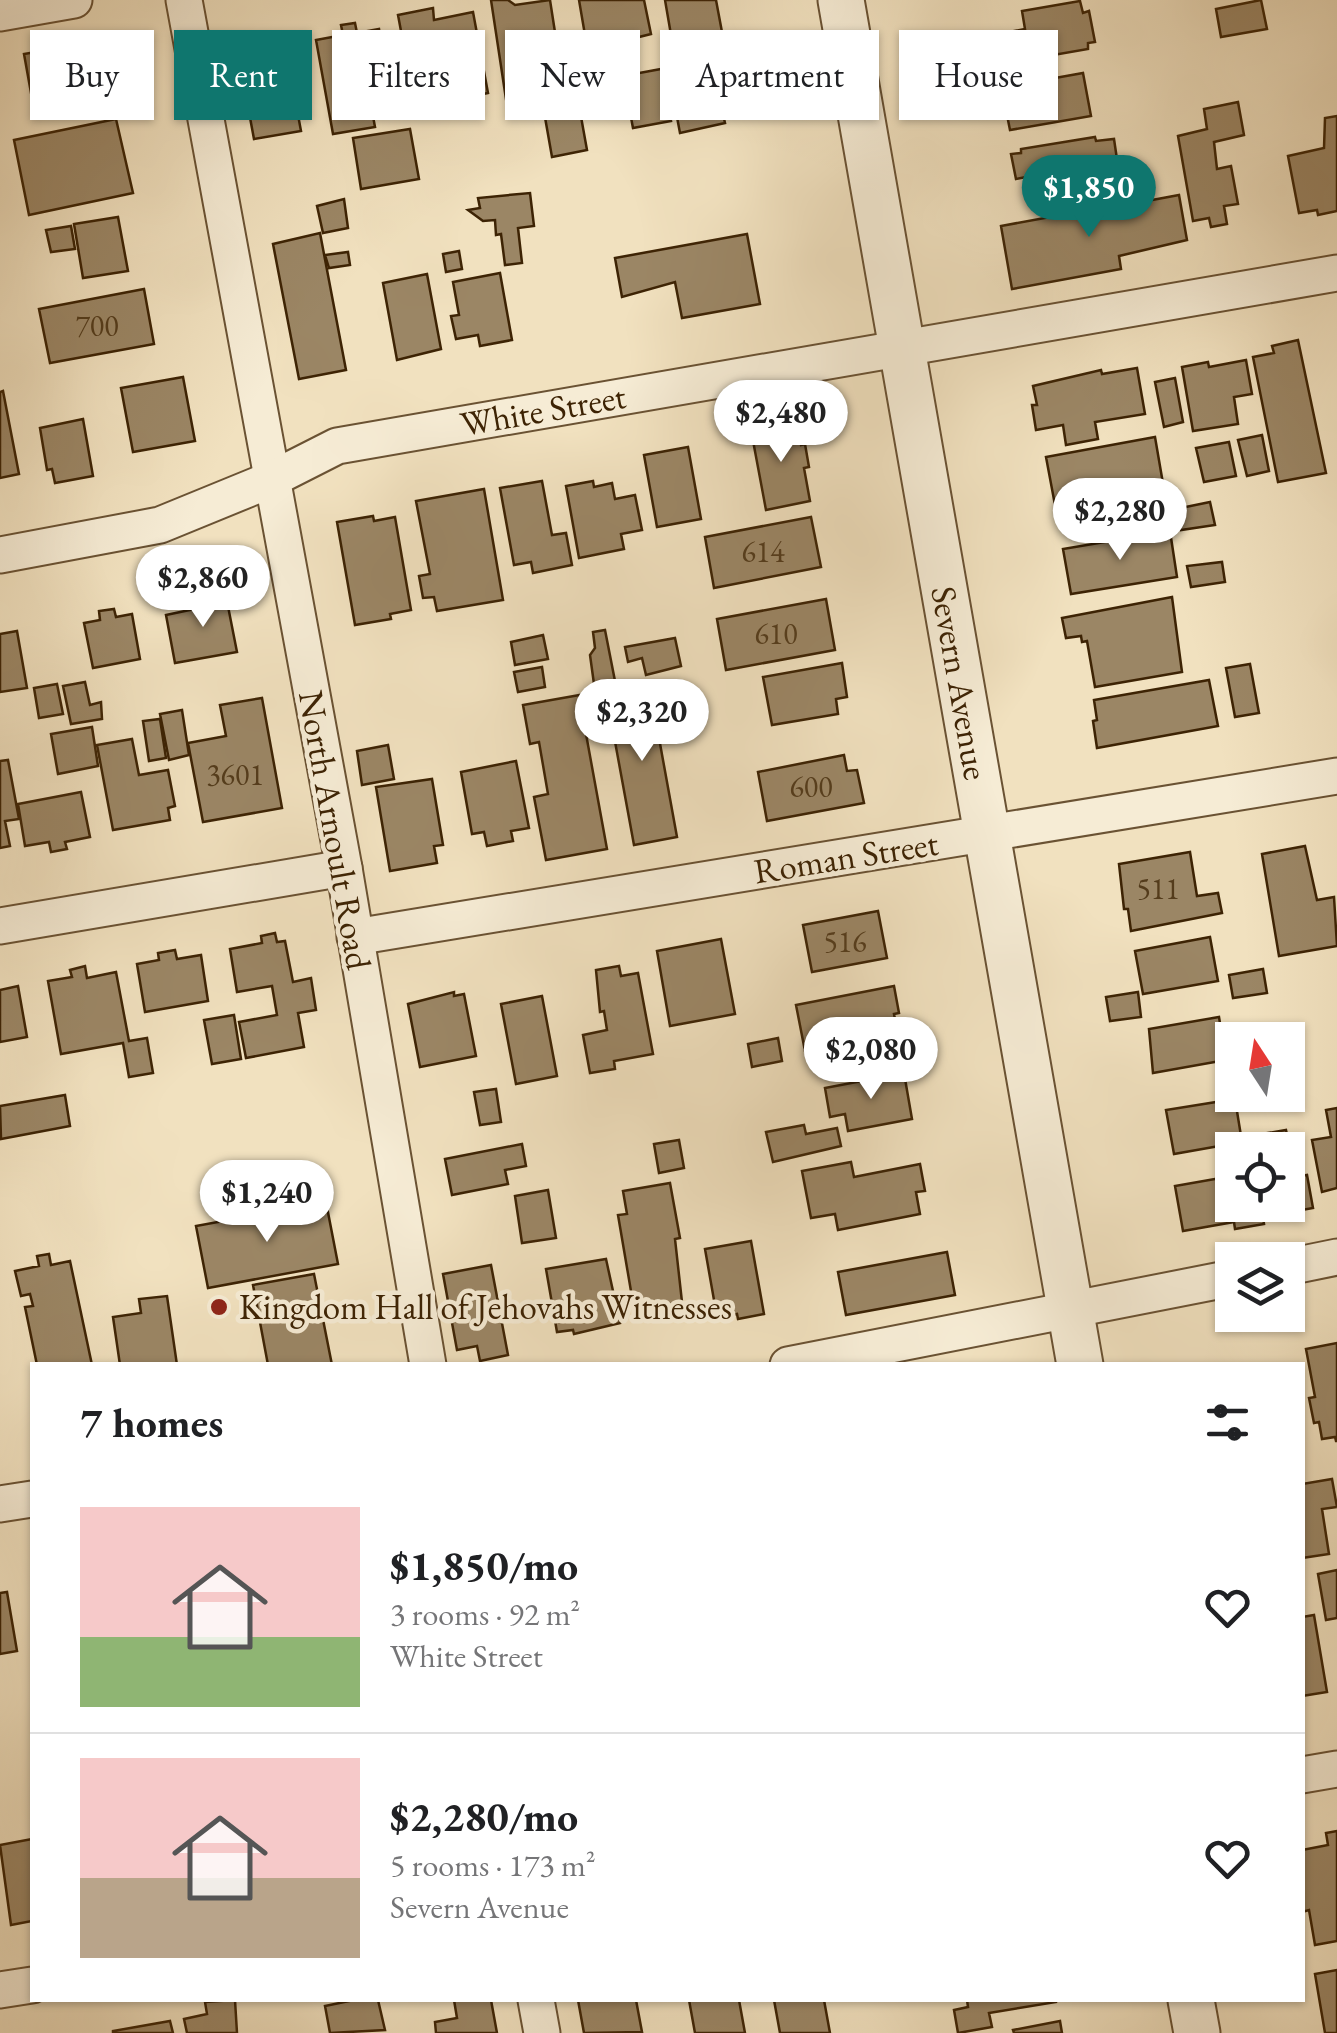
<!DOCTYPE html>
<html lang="en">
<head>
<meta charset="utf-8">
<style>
  body { margin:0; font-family:"EB Garamond",serif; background:#f2f2f2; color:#202124; height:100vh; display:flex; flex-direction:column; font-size:38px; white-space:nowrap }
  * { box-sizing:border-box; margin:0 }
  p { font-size:32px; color:#757577 }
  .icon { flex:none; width:55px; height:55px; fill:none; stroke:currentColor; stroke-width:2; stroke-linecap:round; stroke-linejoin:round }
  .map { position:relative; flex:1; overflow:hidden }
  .details { position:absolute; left:30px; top:1362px; width:1275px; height:640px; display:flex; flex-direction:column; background:#fff; border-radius:0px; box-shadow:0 2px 8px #0004 }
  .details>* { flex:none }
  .hud { position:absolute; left:30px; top:30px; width:1278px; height:90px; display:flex; gap:20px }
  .needle { width:65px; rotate:348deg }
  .fabs { position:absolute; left:1215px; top:1022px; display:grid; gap:20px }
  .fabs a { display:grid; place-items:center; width:90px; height:90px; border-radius:0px; background:#fff; box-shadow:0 2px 8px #0004; font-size:50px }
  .price { position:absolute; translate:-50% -85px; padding:0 22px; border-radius:35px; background:#fff; color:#222; font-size:32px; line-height:65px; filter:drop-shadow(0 2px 5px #0008) }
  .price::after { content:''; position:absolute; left:50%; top:60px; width:30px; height:22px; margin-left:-15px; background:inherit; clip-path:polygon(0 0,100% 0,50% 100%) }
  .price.active { background:#0f766e; color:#fff }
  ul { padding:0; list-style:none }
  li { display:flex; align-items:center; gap:30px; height:250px; padding:0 50px }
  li+li { border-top:2px solid #e0e0e0 }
  li span { display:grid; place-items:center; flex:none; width:280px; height:200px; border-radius:0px; color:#555 }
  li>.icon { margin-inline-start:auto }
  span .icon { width:120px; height:120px; fill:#fffc; stroke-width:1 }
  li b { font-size:42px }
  h2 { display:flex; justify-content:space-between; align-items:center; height:120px; padding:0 50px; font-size:42px }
  .pill { padding:0 35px; border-radius:0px; background:#fff; box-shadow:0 2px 8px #0004; font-size:35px; line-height:90px }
  .pill.active { background:#0f766e; color:#fff }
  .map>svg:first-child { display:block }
  .building { fill:#9b8665; stroke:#3d2304; stroke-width:2.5 }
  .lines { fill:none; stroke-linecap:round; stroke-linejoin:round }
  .minor-casing { stroke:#6a5233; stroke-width:39 }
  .tertiary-casing { stroke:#6a5233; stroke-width:49 }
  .minor { stroke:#f6ecd5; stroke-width:35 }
  .tertiary { stroke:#f6ecd5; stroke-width:45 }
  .poi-dot { fill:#8f2418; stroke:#f6ecd5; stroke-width:4 }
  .labels { text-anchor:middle; stroke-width:9; stroke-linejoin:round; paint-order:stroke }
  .number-label { font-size:30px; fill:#543c1c }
  .street-label { font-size:35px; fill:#3d2304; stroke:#f6ecd5 }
  .poi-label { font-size:35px; fill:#3d2304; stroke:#f6ecd5; text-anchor:start }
</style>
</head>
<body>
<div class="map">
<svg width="1337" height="2033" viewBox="0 0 1337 2033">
  <rect width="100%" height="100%" fill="#f1e1bf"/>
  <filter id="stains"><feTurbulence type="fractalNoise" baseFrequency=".002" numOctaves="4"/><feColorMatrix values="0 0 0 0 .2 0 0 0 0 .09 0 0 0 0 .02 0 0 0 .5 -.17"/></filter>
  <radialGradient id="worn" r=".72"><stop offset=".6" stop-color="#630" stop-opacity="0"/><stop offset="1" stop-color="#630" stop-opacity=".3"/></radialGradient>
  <g class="building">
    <path d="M 491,0 L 508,0 L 515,5 L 550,0 L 564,90 L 506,99 Z"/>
    <path d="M 579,0 L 644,0 L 651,34 L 623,41 L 628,69 L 592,76 Z"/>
    <path d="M 665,0 L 716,0 L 725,48 L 675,58 Z"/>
    <path d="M 1261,0 L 1267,29 L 1221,37 L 1216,9 Z"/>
    <path d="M 1080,1 L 1083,13 L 1089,11 L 1095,42 L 1088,43 L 1088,49 L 978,68 L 973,39 L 1025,29 L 1022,11 Z"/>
    <path d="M 433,8 L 434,20 L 473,12 L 488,93 L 459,99 L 462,111 L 443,114 L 439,91 L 413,95 L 398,15 Z"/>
    <path d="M 355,23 L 357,33 L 379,29 L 384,60 L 371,62 L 380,109 L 372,111 L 375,127 L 333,134 L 316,40 L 343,35 L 341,25 Z"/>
    <path d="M 111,39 L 114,60 L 121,58 L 125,78 L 117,79 L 121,99 L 35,115 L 24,54 Z"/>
    <path d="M 284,40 L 301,131 L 254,139 L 237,48 Z"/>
    <path d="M 661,69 L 671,121 L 633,128 L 623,76 Z"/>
    <path d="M 1083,73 L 1091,116 L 1010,130 L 1006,110 L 1014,108 L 1010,86 Z"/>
    <path d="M 717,87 L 725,123 L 680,133 L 673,96 Z"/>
    <path d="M 578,100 L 587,150 L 552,157 L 543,106 Z"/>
    <path d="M 1238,102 L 1244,135 L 1214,142 L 1217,169 L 1231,166 L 1238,204 L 1224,206 L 1227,224 L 1211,227 L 1209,218 L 1193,221 L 1178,136 L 1207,129 L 1204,109 Z"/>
    <path d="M 1337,116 L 1337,211 L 1318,215 L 1317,210 L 1299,213 L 1288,156 L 1324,148 L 1325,118 Z"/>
    <path d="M 116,119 L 133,193 L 29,215 L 14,140 Z"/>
    <path d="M 410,129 L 419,179 L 361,189 L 353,138 Z"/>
    <path d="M 1095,137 L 1096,141 L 1114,139 L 1119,173 L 1098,176 L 1111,185 L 1029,197 L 1026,177 L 1016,179 L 1011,154 L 1021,153 L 1021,149 Z"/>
    <path d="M 530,193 L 534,226 L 518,228 L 522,263 L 505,265 L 501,234 L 496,235 L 495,220 L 483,221 L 468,210 L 480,208 L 478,198 Z"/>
    <path d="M 1179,195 L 1187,240 L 1119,256 L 1121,269 L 1012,289 L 1001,226 L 1132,202 L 1134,211 L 1138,210 L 1136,203 Z"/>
    <path d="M 344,199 L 348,228 L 323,233 L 317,206 Z"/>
    <path d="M 118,217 L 128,271 L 83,278 L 74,224 Z"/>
    <path d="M 71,226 L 75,249 L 51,252 L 46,230 Z"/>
    <path d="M 320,233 L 346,370 L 299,379 L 273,244 Z"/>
    <path d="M 747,234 L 760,304 L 682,318 L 675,282 L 622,297 L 615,258 Z"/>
    <path d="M 459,251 L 462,269 L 446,272 L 443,254 Z"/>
    <path d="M 348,252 L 350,265 L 329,268 L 325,255 Z"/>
    <path d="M 500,273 L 512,340 L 480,346 L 478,335 L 456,339 L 451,316 L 459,315 L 453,282 Z"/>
    <path d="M 427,274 L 441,349 L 397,360 L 383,283 Z"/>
    <path d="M 144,289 L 154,344 L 50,363 L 39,309 Z"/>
    <path d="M 1298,340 L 1326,473 L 1278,482 L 1253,357 L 1274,353 L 1272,346 Z"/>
    <path d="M 1246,360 L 1252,394 L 1234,397 L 1238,424 L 1193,431 L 1182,367 L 1208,362 L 1209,367 Z"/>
    <path d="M 1137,368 L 1145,414 L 1095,422 L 1098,439 L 1066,445 L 1063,425 L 1036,430 L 1032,405 L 1037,405 L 1033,386 L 1101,370 L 1102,374 Z"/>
    <path d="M 183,377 L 195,441 L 133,452 L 121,388 Z"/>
    <path d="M 1175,378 L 1183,422 L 1164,427 L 1155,382 Z"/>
    <path d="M 3,391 L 19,474 L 0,478 L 0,392 Z"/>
    <path d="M 83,419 L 93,476 L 55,483 L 52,469 L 47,470 L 40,428 Z"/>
    <path d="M 796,421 L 801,445 L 805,444 L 809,467 L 804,468 L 810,501 L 766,510 L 751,430 Z"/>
    <path d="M 1262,435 L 1269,471 L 1247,476 L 1238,440 Z"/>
    <path d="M 1155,437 L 1166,501 L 1058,521 L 1046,457 Z"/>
    <path d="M 1229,442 L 1236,476 L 1204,482 L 1196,448 Z"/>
    <path d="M 688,447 L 701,519 L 657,527 L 644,455 Z"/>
    <path d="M 542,481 L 552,535 L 566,533 L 572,565 L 533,573 L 531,562 L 514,565 L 500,488 Z"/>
    <path d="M 593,481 L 594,487 L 612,483 L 615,499 L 635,495 L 642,530 L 621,534 L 624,549 L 579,558 L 566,486 Z"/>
    <path d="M 484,489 L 503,600 L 437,611 L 434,597 L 423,598 L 419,576 L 430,574 L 416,501 Z"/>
    <path d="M 1210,502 L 1215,525 L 1181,530 L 1176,509 Z"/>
    <path d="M 373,516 L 374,521 L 395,517 L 411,610 L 390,614 L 391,619 L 355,625 L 337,522 Z"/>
    <path d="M 811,517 L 821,567 L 714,588 L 705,537 Z"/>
    <path d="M 1170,531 L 1177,577 L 1071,594 L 1063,549 Z"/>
    <path d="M 1222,562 L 1225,582 L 1191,587 L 1187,566 Z"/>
    <path d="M 225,591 L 237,652 L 175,663 L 166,615 L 204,607 L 202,596 Z"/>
    <path d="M 1172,597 L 1182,672 L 1095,687 L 1087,641 L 1082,642 L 1081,636 L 1066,638 L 1062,618 Z"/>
    <path d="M 826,599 L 835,650 L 726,670 L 717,619 Z"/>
    <path d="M 114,609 L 116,617 L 132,614 L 140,659 L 93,668 L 84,623 L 100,620 L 99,611 Z"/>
    <path d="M 605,630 L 615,681 L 594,684 L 590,655 L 595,648 L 593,632 Z"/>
    <path d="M 17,631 L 27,688 L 0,692 L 0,634 Z"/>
    <path d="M 543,635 L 548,659 L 515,665 L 511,642 Z"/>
    <path d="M 675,638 L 681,666 L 646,675 L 642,658 L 628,662 L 625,647 Z"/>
    <path d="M 842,663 L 847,697 L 836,699 L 838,714 L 772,725 L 763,677 Z"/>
    <path d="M 1250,664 L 1259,713 L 1235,717 L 1226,668 Z"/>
    <path d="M 542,667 L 545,687 L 518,692 L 514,672 Z"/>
    <path d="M 1209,680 L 1218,726 L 1097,748 L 1093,721 L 1097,720 L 1094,700 Z"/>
    <path d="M 85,682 L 90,705 L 101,702 L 102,719 L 71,724 L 63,686 Z"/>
    <path d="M 649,683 L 677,837 L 634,845 L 607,698 L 614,696 L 612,689 Z"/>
    <path d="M 57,684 L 63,714 L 39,718 L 34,688 Z"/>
    <path d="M 591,693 L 598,731 L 586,734 L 607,849 L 546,860 L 534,797 L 548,794 L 539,742 L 530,744 L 523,705 Z"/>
    <path d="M 262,698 L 282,808 L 203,822 L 188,743 L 226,736 L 220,705 Z"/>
    <path d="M 182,710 L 189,755 L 169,760 L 160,714 Z"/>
    <path d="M 160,719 L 166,758 L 149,761 L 143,721 Z"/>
    <path d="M 92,727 L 98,766 L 58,774 L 51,734 Z"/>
    <path d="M 132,739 L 139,775 L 168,770 L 175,806 L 168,808 L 170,820 L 113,830 L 97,745 Z"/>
    <path d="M 388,745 L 394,779 L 362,785 L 357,751 Z"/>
    <path d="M 844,755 L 847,771 L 857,770 L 864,803 L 767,821 L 758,772 Z"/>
    <path d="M 8,760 L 19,819 L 5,821 L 10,846 L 0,848 L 0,761 Z"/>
    <path d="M 516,761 L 529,828 L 511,831 L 513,841 L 487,846 L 484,832 L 472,834 L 461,772 Z"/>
    <path d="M 432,779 L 443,845 L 434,846 L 437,863 L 390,871 L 376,787 Z"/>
    <path d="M 81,792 L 90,837 L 65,842 L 67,849 L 51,852 L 49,842 L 25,846 L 18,804 Z"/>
    <path d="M 1305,846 L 1317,900 L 1334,897 L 1337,946 L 1279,956 L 1262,854 Z"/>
    <path d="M 1190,852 L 1197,896 L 1218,893 L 1222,913 L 1131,931 L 1128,909 L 1124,909 L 1119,864 Z"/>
    <path d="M 878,911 L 887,958 L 812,972 L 803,925 Z"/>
    <path d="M 275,933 L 277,942 L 285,941 L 293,982 L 311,978 L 316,1010 L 298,1013 L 304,1047 L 246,1058 L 239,1022 L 277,1015 L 272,986 L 237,992 L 230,949 L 262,943 L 261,936 Z"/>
    <path d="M 1210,937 L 1218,981 L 1143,994 L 1135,951 Z"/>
    <path d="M 721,939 L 735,1014 L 670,1026 L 657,951 Z"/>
    <path d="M 175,950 L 177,959 L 201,955 L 208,1001 L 145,1012 L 137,964 L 159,960 L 158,953 Z"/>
    <path d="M 85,966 L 87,978 L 116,972 L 129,1041 L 147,1038 L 153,1073 L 129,1077 L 123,1043 L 61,1054 L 48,981 L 72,977 L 70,970 Z"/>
    <path d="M 619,966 L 621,976 L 638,973 L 653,1054 L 614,1061 L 615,1069 L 590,1073 L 583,1035 L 607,1030 L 604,1011 L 600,1012 L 596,970 Z"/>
    <path d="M 1263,969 L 1267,993 L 1233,998 L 1229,975 Z"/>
    <path d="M 18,986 L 27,1037 L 0,1042 L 0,990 Z"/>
    <path d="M 894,986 L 899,1013 L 894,1014 L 898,1034 L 805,1051 L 796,1005 Z"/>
    <path d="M 454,992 L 454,996 L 464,994 L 476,1056 L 420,1067 L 408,1004 Z"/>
    <path d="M 1138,992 L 1141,1017 L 1110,1021 L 1106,997 Z"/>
    <path d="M 542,996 L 557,1076 L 516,1084 L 501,1004 Z"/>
    <path d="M 234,1015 L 241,1059 L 212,1064 L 204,1020 Z"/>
    <path d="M 1219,1017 L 1226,1060 L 1153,1073 L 1149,1029 Z"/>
    <path d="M 778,1038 L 782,1061 L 752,1067 L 748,1044 Z"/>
    <path d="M 904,1073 L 912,1119 L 848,1131 L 845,1114 L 830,1117 L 825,1088 Z"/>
    <path d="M 496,1089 L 501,1122 L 480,1125 L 474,1092 Z"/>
    <path d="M 65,1095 L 70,1126 L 1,1139 L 0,1106 Z"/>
    <path d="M 1235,1099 L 1242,1142 L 1174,1154 L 1166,1110 Z"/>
    <path d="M 1337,1108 L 1337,1188 L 1322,1192 L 1312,1140 L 1331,1137 L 1326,1110 Z"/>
    <path d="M 804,1125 L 806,1134 L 837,1128 L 841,1146 L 773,1162 L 766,1132 Z"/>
    <path d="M 1286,1130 L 1291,1153 L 1288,1154 L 1288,1150 L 1253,1150 L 1250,1136 Z"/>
    <path d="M 679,1140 L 684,1168 L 659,1173 L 654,1144 Z"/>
    <path d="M 522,1144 L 526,1166 L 505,1170 L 508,1184 L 452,1195 L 445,1159 Z"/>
    <path d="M 851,1162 L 854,1177 L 920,1164 L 925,1191 L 916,1192 L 920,1214 L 838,1230 L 835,1214 L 811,1218 L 802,1171 Z"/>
    <path d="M 1307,1175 L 1313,1208 L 1263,1217 L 1264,1224 L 1235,1229 L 1234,1222 L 1183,1231 L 1175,1186 L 1232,1176 L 1232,1205 L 1288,1205 L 1288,1178 Z"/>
    <path d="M 670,1183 L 680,1238 L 675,1239 L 682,1302 L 641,1309 L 639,1296 L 632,1297 L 618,1215 L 627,1214 L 623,1191 Z"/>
    <path d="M 548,1190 L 556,1238 L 522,1243 L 515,1196 Z"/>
    <path d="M 326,1202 L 338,1264 L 208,1288 L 196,1226 Z"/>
    <path d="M 751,1241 L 764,1314 L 738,1319 L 737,1314 L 717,1317 L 705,1249 Z"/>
    <path d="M 947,1252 L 955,1295 L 846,1315 L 838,1272 Z"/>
    <path d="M 49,1254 L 51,1265 L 70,1261 L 92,1365 L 37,1365 L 25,1307 L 33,1306 L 30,1294 L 21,1296 L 15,1271 L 39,1266 L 37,1256 Z"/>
    <path d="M 606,1259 L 620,1323 L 574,1334 L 573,1330 L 557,1332 L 546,1269 Z"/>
    <path d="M 491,1265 L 508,1355 L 480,1361 L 477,1346 L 457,1350 L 443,1274 Z"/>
    <path d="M 314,1274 L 332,1365 L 268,1365 L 253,1285 Z"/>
    <path d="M 167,1296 L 177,1365 L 120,1365 L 113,1317 L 141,1313 L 139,1299 Z"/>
    <path d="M 1337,1343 L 1337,1441 L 1336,1441 L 1335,1437 L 1322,1439 L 1319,1422 L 1314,1423 L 1309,1398 L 1315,1397 L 1306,1349 Z"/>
    <path d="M 1332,1479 L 1337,1507 L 1322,1509 L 1329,1554 L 1302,1558 L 1302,1484 Z"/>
    <path d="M 1337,1570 L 1337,1618 L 1326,1620 L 1318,1574 Z"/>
    <path d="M 7,1592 L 17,1651 L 0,1654 L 0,1593 Z"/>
    <path d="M 1314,1615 L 1327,1692 L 1302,1696 L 1302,1617 Z"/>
    <path d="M 1337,1831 L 1337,1941 L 1315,1945 L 1309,1910 L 1302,1912 L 1302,1850 L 1328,1845 L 1326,1833 Z"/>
    <path d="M 32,1839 L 32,1921 L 11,1925 L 0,1845 Z"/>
    <path d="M 1337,1970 L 1337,2033 L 1325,2033 L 1315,1974 Z"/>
    <path d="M 235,2000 L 237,2033 L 187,2033 L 184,2019 L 207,2014 L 205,2002 Z"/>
    <path d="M 354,2000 L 378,2000 L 385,2030 L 330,2033 L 325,2006 Z"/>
    <path d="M 454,2000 L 491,2000 L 497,2033 L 436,2033 L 435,2022 L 457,2018 Z"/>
    <path d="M 578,2000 L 636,2000 L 642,2032 L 584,2033 Z"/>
    <path d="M 683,2000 L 739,2000 L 745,2033 L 695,2033 L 689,2000 Z"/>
    <path d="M 774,2000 L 824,2000 L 830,2033 L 780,2033 Z"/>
    <path d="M 967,2000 L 1056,2000 L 1056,2002 L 989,2013 L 992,2027 L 958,2033 L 954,2010 L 968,2007 Z"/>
    <path d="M 170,2021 L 173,2033 L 113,2033 L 113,2031 Z"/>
    <path d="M 1060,2021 L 1062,2033 L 1014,2033 L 1013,2030 Z"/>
  </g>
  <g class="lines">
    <g class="minor-casing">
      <g id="minor">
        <path d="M 184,0 L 344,868 L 428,1365"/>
        <path d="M 0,13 L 74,0"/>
        <path d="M 0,555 L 160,525 L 270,480 L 337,446 L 1337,273"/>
        <path d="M 0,926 L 344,868"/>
        <path d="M 355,937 L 1337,776"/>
        <path d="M 1288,1267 L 1337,1257"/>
        <path d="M 788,1365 L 1232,1278"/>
        <path d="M 0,1504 L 32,1499"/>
        <path d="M 1302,1775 L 1337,1769"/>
        <path d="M 0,1990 L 32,1985"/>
        <path d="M 536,2000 L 542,2033"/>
      </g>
    </g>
    <g class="tertiary-casing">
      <g id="tertiary">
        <path d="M 841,0 L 1080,1365"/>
        <path d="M 1191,2000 L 1197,2033"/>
      </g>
    </g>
    <use href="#minor" class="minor"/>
    <use href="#tertiary" class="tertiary"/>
  </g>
  <circle class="poi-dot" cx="219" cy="1307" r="10"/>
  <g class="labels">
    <g class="number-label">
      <text x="97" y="336">700</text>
      <text x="763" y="562">614</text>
      <text x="776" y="644">610</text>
      <text x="235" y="785">3601</text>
      <text x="811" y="797">600</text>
      <text x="1158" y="899">511</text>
      <text x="845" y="952">516</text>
    </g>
    <g class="street-label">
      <text transform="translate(543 410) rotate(-10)" y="12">White Street</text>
      <text transform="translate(960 683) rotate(80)" y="12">Severn Avenue</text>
      <text transform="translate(335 830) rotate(80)" y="12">North Arnoult Road</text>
      <text transform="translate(846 857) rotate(-9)" y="12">Roman Street</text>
    </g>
    <g class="poi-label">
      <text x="239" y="1319">Kingdom Hall of Jehovahs Witnesses</text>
    </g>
  </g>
  <rect width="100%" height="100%" filter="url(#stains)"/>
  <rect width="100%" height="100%" fill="url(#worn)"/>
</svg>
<div class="fabs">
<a><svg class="needle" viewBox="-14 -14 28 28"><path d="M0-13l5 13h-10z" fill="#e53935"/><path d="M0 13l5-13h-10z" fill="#757577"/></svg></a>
<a><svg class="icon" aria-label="locate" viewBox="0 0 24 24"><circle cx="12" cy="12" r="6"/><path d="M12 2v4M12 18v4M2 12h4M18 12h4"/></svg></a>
<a><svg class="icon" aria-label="layers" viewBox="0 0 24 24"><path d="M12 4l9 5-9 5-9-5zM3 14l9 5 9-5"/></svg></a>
</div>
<b class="price active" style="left:1089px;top:240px">$1,850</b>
<b class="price" style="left:781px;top:465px">$2,480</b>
<b class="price" style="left:1120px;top:563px">$2,280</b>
<b class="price" style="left:203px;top:630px">$2,860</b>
<b class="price" style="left:642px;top:764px">$2,320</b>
<b class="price" style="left:871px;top:1102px">$2,080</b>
<b class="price" style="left:267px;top:1245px">$1,240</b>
<div class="hud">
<a class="pill">Buy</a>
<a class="pill active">Rent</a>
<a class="pill">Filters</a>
<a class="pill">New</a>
<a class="pill">Apartment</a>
<a class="pill">House</a>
</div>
<section class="details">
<h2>7 homes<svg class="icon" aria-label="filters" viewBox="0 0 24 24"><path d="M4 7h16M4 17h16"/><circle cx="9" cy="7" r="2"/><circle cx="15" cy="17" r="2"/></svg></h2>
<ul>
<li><span style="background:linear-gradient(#f6c9c9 65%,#8fb573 0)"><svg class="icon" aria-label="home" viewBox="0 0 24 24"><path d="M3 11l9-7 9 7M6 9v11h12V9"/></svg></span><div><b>$1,850/mo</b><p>3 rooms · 92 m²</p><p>White Street</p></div><svg class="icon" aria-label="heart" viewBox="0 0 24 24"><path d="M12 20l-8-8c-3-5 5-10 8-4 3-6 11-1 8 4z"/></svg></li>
<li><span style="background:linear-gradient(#f6c9c9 60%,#b9a48a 0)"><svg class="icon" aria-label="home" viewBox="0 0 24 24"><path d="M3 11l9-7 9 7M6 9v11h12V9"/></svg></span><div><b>$2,280/mo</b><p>5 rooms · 173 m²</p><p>Severn Avenue</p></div><svg class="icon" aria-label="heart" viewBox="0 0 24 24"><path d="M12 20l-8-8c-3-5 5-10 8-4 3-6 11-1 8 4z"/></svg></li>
</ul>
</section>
</div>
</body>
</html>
